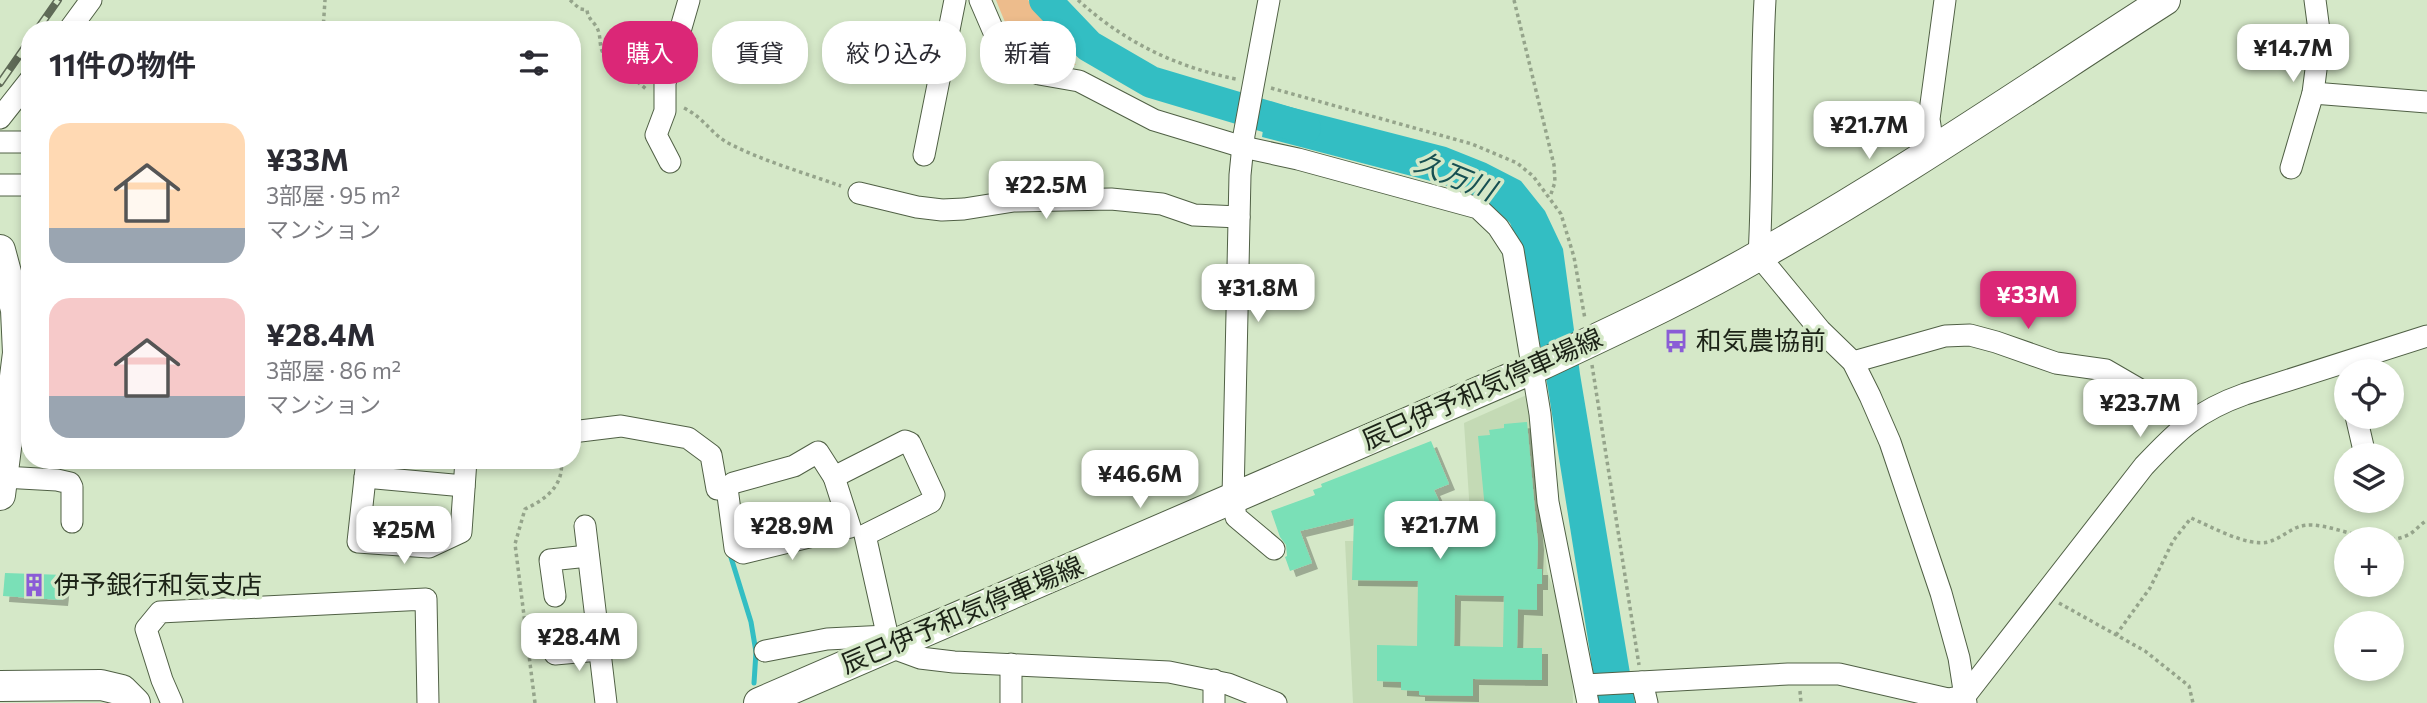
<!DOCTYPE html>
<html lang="ja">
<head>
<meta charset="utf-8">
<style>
  body { margin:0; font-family:Commissioner,"Noto Sans JP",sans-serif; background:#f7f7f7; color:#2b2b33; height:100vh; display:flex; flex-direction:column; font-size:26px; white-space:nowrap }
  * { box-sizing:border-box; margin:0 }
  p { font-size:23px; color:#7c7c81 }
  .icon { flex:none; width:38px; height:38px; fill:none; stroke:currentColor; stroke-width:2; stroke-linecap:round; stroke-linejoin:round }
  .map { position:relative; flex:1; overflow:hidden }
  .side { position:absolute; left:21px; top:21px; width:560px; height:448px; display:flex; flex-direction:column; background:#fff; border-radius:28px; box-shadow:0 4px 10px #0003 }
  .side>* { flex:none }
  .guide { position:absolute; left:602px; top:21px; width:665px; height:63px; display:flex; gap:14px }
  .buttons { position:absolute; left:2334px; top:359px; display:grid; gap:14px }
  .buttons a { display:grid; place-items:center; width:70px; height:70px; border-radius:50%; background:#fff; box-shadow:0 4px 10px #0003; font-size:35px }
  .price { position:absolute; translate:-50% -60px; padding:0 16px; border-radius:14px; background:#fff; color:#222; font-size:23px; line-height:46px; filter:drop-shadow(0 2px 4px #0008) }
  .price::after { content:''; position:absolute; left:50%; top:42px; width:21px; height:16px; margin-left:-10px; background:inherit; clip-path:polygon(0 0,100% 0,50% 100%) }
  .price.active { background:#db2777; color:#fff }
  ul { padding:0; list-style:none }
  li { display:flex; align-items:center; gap:21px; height:175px; padding:0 28px }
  li span { display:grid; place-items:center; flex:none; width:196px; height:140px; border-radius:21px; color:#555 }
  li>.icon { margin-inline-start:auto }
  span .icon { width:84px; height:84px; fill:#fffc; stroke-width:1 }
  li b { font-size:30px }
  h2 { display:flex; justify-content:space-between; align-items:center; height:84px; padding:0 28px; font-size:30px }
  .tag { padding:0 24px; border-radius:28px; background:#fff; box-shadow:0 4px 10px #0003; font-size:24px; line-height:63px }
  .tag.active { background:#db2777; color:#fff }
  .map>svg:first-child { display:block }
  .built { fill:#c4dab5 }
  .green { fill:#edbc8c }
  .water { fill:#33bec3 }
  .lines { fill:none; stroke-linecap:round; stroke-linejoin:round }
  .stream { stroke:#33bec3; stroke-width:5 }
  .river { stroke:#33bec3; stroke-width:32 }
  .building { fill:#7ae0b7; fill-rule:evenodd; filter:url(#shadow) }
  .street-casing { stroke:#506045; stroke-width:23 }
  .secondary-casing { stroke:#506045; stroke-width:32 }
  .path { stroke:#95a48b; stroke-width:3.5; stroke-dasharray:3.5 3.5; stroke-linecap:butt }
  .street { stroke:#fff; stroke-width:21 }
  .secondary { stroke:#fff; stroke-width:30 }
  .rail-casing { stroke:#5f6a57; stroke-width:8 }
  .rail { stroke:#d5e8c8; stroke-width:5; stroke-dasharray:16; stroke-linecap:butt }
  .labels { text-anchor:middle; stroke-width:7; stroke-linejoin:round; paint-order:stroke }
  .poi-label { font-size:26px; fill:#1c2317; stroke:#d5e8c8; text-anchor:start }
  .street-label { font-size:26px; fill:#1c2317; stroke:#d5e8c8 }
  .water-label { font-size:28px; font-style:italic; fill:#175052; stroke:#d5e8c8 }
</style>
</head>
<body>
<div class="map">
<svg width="2427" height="703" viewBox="0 0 2427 703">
  <defs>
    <filter id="shadow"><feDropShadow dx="6" dy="6" stdDeviation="0" flood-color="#0004"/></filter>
  </defs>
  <rect width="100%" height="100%" fill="#d5e8c8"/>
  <path class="built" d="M 1529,394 L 1538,466 L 1547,571 L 1571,639 L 1573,703 L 1353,703 L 1345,541 L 1459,541 L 1471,528 L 1464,423 Z"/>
  <path class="green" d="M 996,0 L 1028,0 L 1076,65 C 1018,56 1018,55 996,0 Z"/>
  <path class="water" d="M 1267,101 L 1446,147 L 1486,163 L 1521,181 L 1545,211 L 1563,249 L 1580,374 L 1635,703 L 1598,703 L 1548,389 L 1524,257 L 1510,223 L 1484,199 L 1442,184 L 1262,137 Z"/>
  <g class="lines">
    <path class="stream" d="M 729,551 L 751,622 L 756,652 L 754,683"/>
    <path class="river" d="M 1045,0 L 1089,46 L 1151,82 L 1305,128"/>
  </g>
  <g class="building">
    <path d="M 1527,422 L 1538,544 L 1537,569 L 1542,569 L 1542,584 L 1537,584 L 1537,610 L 1518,609 L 1517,648 L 1542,648 L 1542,680 L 1473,679 L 1473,696 L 1419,695 L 1419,691 L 1401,690 L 1401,682 L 1377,681 L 1377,645 L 1417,646 L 1418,581 L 1352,580 L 1354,518 L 1300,531 L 1312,563 L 1290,571 L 1285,557 L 1287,556 L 1286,545 L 1280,537 L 1271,511 L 1315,495 L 1313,490 L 1322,487 L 1321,484 L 1431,441 L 1449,484 L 1434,490 L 1440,503 L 1436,505 L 1450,541 L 1488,541 L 1478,436 L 1490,435 L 1489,430 L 1504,428 L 1504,424 ZM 1455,595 L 1504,596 L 1503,647 L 1454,646 Z"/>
    <path d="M 5,573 L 65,575 L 62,600 L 3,596 Z"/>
  </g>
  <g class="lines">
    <g class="street-casing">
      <g id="street">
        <path d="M 980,0 L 999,44 L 1009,57 L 1022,68 L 1039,74 L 1079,81 L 1154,120 L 1243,147 L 1298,159 L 1478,208 L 1498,227 L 1513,250 L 1540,414 L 1548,502 L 1588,703"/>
        <path d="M 1269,0 L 1244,135 L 1240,175 L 1233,498 L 1236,517 L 1274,549"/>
        <path d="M 1765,0 C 1760,85 1764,170 1759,256 L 1820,330 L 1853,362 L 1870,396 L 1890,442 L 1941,593 L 1959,658 L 1966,703"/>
        <path d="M 69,30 L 91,0"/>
        <path d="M 2313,93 L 2427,102"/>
        <path d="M 0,118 L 30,80"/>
        <path d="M 0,142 L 30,142"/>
        <path d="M 1940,146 L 1931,132 L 1929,119 L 1945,0"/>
        <path d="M 924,155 L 955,0"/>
        <path d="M 670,162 L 656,135 L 665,111 L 665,83 L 689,0"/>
        <path d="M 2291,168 L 2313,93 L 2320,38 L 2315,0"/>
        <path d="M 0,185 L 30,185"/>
        <path d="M 859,193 L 917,207 L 942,210 L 964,209 L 1014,201 L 1111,199 L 1162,204 L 1194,215 L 1239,217"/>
        <path d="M 1853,362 L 1945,336 L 1970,335 L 1996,342 L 2056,363 L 2106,370 L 2175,410 L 2196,416"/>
        <path d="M 2356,416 L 2365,455"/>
        <path d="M 572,432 L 621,426 L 688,438 L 711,455 L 717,489 L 727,488 L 735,548 L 743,553 L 850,527 L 834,477 L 905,441 L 910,443 L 934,495 L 931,502 L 865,535 L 890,647 L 920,658 L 954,662 L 1169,672 L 1228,684 L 1276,703"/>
        <path d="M 367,460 L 358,542 L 429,547 L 461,532 L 466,460"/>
        <path d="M 3,477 L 57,480 L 70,483 L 72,487 L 72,522"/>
        <path d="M 365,477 L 464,486"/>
        <path d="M 727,488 L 733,483 L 794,466 L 818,452 L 834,477"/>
        <path d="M 585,526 L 606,703"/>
        <path d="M 555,596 L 550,560 L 588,556"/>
        <path d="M 765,651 L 827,639 L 887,636"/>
        <path d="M 555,654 L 599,650"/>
        <path d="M 1011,664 L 1011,703"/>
        <path d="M 1642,682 L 1647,703"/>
        <path d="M 1585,685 L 1788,674 L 1839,674 L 1948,699 L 1965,696 L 2144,466 C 2178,430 2197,411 2245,394 L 2427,336"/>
        <path d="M 172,703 L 162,680 L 146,629 L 160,612 L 426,599 L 428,703"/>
        <path d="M 1214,703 L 1214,680"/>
      </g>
    </g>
    <g class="secondary-casing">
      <g id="secondary">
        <path d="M 0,250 L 16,310 L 18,353 L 0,495"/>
        <path d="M 0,686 L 101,685 L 122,690 L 135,703"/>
        <path d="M 759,703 L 1541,365 C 1615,330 1689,296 1760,255 C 1899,177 2031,86 2165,0"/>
      </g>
    </g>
    <g class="path">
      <path d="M 570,0 L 580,9 L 587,10 C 588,20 595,22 598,30 C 601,38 599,45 603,53 L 646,89"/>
      <path d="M 1078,0 C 1124,42 1176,67 1236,79"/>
      <path d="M 1514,0 L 1554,165 L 1555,182 L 1550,197"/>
      <path d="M 323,30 L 325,0"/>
      <path d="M 1271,88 L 1472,144 L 1517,163 L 1533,176 L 1561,214 L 1574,257 L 1585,319"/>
      <path d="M 684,108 C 706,119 712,136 732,145 C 766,162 805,173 841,186"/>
      <path d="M 1592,365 L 1639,665"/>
      <path d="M 2059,603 L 2145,651 L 2189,686 L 2193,703"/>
      <path d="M 2116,635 L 2150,588 L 2173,541 L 2191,518 C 2210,526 2247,547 2268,542 C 2286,537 2292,524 2313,525 C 2343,527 2380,550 2410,534 C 2416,530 2421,524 2427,520"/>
      <path d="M 1800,691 L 1801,703"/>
      <path d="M 535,703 L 515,544 L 525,509 C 545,500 565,485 561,460"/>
    </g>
    <use href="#street" class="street"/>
    <use href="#secondary" class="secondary"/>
    <g class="rail-casing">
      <g id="rail">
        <path d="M 37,30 L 58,0"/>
        <path d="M 0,83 L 30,40"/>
      </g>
    </g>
    <use href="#rail" class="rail"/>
  </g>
  <defs>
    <g id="bus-bare" transform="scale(1.89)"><path d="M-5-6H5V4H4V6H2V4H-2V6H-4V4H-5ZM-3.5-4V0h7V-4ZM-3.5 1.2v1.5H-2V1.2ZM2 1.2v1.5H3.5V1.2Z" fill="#8a5cd6" stroke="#d5e8c8" stroke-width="2.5" paint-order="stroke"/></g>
    <g id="building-bare" transform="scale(1.89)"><path d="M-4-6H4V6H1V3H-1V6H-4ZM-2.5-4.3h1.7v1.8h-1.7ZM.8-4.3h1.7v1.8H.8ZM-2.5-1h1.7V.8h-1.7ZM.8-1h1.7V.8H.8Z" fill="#8a5cd6" stroke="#d5e8c8" stroke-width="2.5" paint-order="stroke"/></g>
  </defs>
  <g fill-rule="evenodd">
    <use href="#bus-bare" x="1676" y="341"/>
    <use href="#building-bare" x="34" y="585"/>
  </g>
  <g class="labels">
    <g class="poi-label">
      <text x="1696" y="350">和気農協前</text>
      <text x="54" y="594">伊予銀行和気支店</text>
    </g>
    <g class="street-label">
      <text transform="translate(1482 389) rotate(-24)" y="9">辰巳伊予和気停車場線</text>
      <text transform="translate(962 615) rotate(-23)" y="9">辰巳伊予和気停車場線</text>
    </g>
    <g class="water-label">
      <text transform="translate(1455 176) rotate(22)" y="10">久万川</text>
    </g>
  </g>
</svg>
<div class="buttons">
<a><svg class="icon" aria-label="locate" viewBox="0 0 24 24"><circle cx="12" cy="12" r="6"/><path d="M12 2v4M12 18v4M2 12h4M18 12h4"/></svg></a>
<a><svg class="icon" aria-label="layers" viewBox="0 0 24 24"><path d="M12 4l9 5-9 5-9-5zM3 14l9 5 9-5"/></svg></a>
<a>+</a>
<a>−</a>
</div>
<b class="price" style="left:2293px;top:84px">¥14.7M</b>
<b class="price" style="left:1869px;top:161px">¥21.7M</b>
<b class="price" style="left:1046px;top:221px">¥22.5M</b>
<b class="price" style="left:1258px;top:324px">¥31.8M</b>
<b class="price active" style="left:2028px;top:331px">¥33M</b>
<b class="price" style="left:2140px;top:439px">¥23.7M</b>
<b class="price" style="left:1140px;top:510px">¥46.6M</b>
<b class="price" style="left:1440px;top:561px">¥21.7M</b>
<b class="price" style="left:792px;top:562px">¥28.9M</b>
<b class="price" style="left:404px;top:566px">¥25M</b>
<b class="price" style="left:579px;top:673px">¥28.4M</b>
<div class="guide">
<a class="tag active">購入</a>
<a class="tag">賃貸</a>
<a class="tag">絞り込み</a>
<a class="tag">新着</a>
</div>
<section class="side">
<h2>11件の物件<svg class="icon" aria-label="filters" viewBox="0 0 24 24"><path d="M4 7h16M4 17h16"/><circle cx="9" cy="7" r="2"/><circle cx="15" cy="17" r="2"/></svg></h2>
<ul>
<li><span style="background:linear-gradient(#ffd9b3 75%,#9aa5b1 0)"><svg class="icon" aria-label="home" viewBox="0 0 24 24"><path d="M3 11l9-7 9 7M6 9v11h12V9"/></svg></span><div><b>¥33M</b><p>3部屋 · 95 m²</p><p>マンション</p></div></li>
<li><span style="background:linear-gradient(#f6c9c9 70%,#9aa5b1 0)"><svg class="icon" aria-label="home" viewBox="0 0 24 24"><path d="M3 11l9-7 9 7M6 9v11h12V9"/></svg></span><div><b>¥28.4M</b><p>3部屋 · 86 m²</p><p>マンション</p></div></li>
</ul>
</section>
</div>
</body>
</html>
